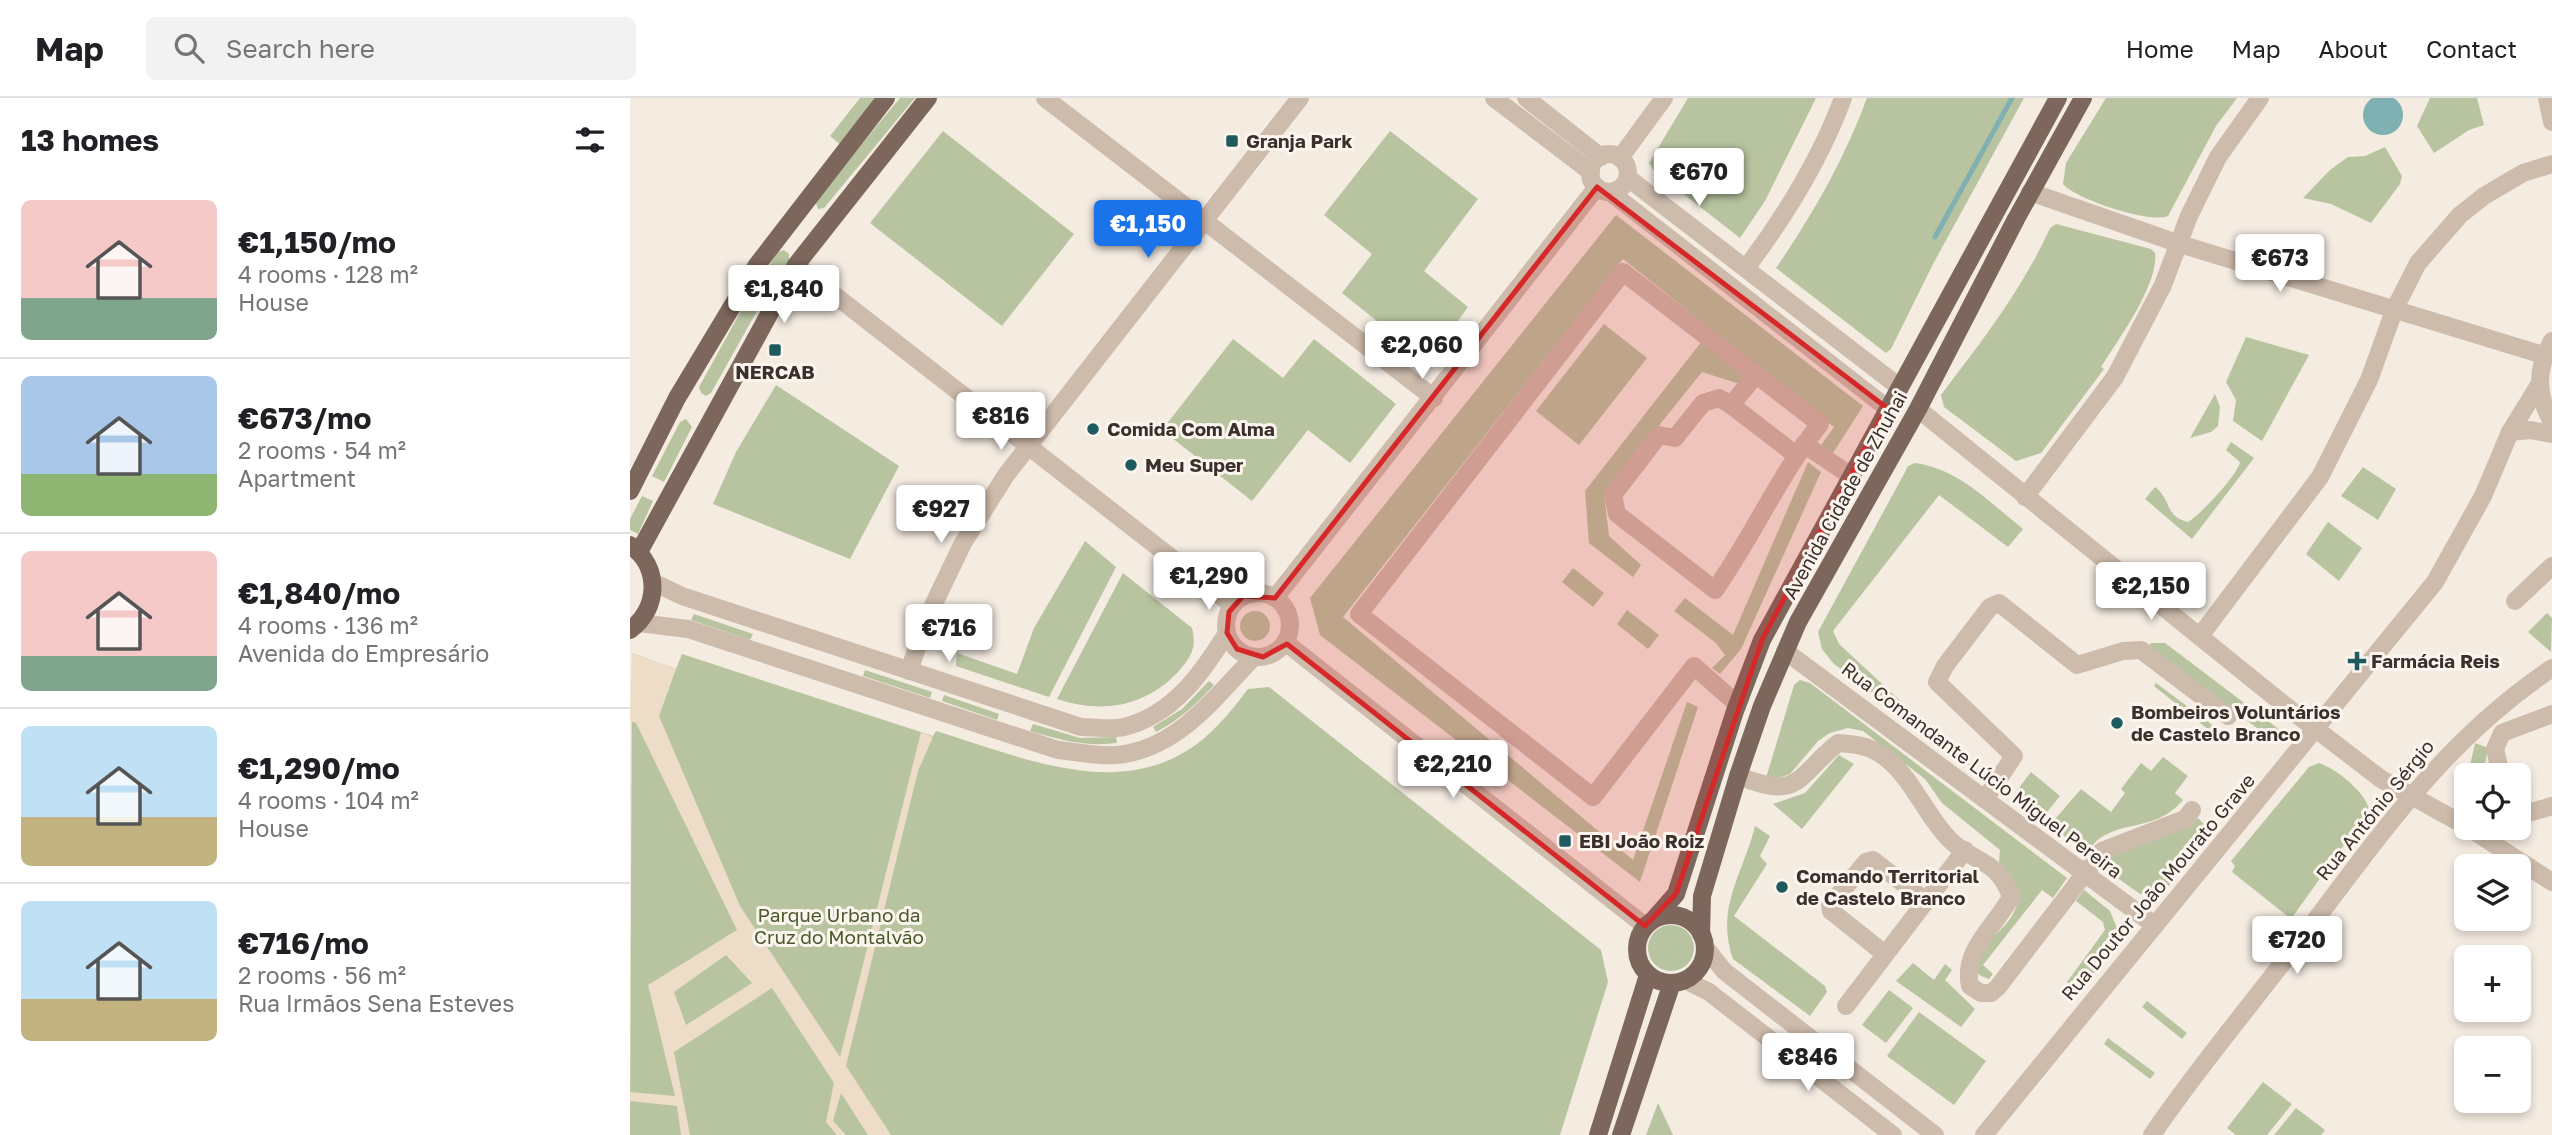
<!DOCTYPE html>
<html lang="en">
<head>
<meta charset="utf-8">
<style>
  body { margin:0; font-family:"Golos Text",sans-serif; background:#f2f2f2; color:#202124; height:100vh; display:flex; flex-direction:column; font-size:26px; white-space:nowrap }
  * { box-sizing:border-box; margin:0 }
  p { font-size:23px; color:#757577 }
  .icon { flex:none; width:38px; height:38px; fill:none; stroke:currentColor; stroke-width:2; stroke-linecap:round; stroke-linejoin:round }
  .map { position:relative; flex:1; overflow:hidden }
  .panel { display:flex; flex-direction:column; background:#fff; width:630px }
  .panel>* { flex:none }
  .tools { position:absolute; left:1824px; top:665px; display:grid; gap:14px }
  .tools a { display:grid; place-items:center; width:77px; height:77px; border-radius:10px; background:#fff; box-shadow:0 4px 10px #0003; font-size:35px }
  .price { position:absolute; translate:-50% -60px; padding:0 16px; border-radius:7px; background:#fff; color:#222; font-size:23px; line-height:46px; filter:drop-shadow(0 2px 4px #0008) }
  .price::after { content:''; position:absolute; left:50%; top:42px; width:21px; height:16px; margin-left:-10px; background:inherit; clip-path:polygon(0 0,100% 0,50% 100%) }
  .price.on { background:#1a73e8; color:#fff }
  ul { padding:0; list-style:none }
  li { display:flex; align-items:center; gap:21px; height:175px; padding:0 21px }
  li+li { border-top:2px solid #e0e0e0 }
  li span { display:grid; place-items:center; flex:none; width:196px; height:140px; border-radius:10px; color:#555 }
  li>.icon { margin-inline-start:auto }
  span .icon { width:84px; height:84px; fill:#fffc; stroke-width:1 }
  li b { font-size:30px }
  h2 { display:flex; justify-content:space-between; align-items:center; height:84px; padding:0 21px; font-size:30px }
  header { display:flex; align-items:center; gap:42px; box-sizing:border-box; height:98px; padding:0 35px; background:#fff; border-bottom:2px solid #e0e0e0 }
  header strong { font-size:33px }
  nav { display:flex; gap:38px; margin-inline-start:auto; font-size:24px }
  .search { width:490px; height:63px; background:#f2f2f2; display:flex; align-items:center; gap:18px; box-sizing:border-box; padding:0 24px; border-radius:10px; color:#757577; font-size:26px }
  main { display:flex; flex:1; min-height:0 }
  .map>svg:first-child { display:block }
  .green { fill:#b8c4a0 }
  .plaza { fill:#ecdcc8; fill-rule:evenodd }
  .water { fill:#7fb0b2 }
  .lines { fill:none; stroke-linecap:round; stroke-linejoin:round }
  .stream { stroke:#7fb0b2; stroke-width:5 }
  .minor { stroke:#cdbbac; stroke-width:18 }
  .major { stroke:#7d675c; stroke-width:18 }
  .marked { fill:#d62828; fill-opacity:0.2; stroke:#d62828; stroke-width:5; stroke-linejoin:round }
  .poi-dot { fill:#1f5a5e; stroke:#fbf5ee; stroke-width:2.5 }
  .labels { text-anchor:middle; stroke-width:6; stroke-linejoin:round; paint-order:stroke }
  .poi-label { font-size:19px; font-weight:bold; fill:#3b302b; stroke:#fbf5ee; text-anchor:start }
  .street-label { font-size:19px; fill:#3b302b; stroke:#fbf5ee }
  .park-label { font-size:19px; fill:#4a5a2e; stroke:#fbf5ee }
</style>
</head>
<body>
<header>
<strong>Map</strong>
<div class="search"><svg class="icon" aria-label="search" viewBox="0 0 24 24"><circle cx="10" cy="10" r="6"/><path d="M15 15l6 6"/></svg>Search here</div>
<nav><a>Home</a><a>Map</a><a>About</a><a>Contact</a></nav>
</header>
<main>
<section class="panel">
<h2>13 homes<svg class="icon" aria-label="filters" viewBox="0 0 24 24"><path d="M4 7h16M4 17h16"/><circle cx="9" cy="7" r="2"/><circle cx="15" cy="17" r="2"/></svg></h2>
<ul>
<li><span style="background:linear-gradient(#f6c9c9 70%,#7fa58c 0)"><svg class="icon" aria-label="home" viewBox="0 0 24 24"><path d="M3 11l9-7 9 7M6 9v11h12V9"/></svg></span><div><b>€1,150/mo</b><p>4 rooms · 128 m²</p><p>House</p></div></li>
<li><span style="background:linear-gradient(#a9c7e8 70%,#8fb573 0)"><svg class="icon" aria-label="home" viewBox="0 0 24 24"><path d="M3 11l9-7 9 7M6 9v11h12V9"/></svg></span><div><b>€673/mo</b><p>2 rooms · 54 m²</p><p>Apartment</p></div></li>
<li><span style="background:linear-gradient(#f6c9c9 75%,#7fa58c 0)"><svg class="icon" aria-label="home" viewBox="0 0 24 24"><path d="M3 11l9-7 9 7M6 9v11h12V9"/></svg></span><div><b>€1,840/mo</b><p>4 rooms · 136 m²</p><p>Avenida do Empresário</p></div></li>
<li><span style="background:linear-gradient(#bfe0f5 65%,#c2b280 0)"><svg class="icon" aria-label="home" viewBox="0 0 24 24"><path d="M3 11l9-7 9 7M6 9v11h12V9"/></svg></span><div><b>€1,290/mo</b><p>4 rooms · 104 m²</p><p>House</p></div></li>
<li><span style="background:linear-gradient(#bfe0f5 70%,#c2b280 0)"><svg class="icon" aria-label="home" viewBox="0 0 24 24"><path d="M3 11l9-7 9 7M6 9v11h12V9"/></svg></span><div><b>€716/mo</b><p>2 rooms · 56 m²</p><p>Rua Irmãos Sena Esteves</p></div></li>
</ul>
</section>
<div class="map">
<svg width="1922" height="1037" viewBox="0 0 1922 1037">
  <rect width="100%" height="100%" fill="#f4ebe1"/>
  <g class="green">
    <path d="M 230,0 L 248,0 L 211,47 L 200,38 Z"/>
    <path d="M 270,0 L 285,0 L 194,110 L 188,111 L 185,102 Z"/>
    <path d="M 1058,0 L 1186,0 L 1135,103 L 1110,140 L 1024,73 L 1019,65 Z"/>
    <path d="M 1237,0 L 1394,0 L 1303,166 L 1261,251 L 1256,255 L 1146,170 C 1183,116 1214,62 1237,0 Z"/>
    <path d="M 1476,0 L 1607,0 L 1586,28 L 1538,118 C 1521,126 1445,101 1433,86 L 1436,65 Z"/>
    <path d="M 1800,0 L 1847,0 L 1854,27 L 1839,32 L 1804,55 L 1787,28 Z"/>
    <path d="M 313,33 L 444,136 L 372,228 L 240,125 Z"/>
    <path d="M 760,33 L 848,101 L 794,173 L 838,209 L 798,264 L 712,195 L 742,156 L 694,117 Z"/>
    <path d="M 1755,49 L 1772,78 L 1770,86 L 1741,125 L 1701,106 L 1673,100 L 1700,72 L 1718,59 L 1735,58 Z"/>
    <path d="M 986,117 L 1233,308 L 1203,355 L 1191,347 L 1204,329 L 993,161 L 713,519 L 1003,762 L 1057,604 L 1068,609 L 1010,784 L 690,537 L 680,500 Z"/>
    <path d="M 1426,126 L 1521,151 L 1525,155 C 1529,186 1488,242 1471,269 L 1474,271 L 1411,355 L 1386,363 L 1314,309 L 1311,297 C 1352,243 1392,192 1420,130 Z"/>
    <path d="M 154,152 L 159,156 L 159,164 L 127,213 L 81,295 L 76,298 L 71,295 L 69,289 L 116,204 L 148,154 Z"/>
    <path d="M 974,226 L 1017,260 L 949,347 L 906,313 Z"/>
    <path d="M 1616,239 L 1679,257 L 1632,343 L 1603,323 L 1606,302 L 1596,284 Z"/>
    <path d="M 603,241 L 653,280 L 684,241 L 766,306 L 720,365 L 678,332 L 622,403 L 532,332 Z"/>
    <path d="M 1072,243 L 1115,279 L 1110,286 L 1072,274 L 974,396 L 979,438 L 1011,467 L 1003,479 L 959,445 L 955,393 Z"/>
    <path d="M 146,287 L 269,368 L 220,461 L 83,406 L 106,354 Z"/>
    <path d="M 1585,296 L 1590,309 L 1588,328 L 1581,334 L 1560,340 Z"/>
    <path d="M 56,321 L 62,329 L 34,384 L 22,378 L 50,324 Z"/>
    <path d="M 1601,344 L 1624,360 L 1562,441 L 1515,401 L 1525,389 C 1542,402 1534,418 1558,424 C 1569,418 1608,377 1610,364 L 1596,352 Z"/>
    <path d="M 1178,364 L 1191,374 L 1111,551 L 1090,576 L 1082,570 L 1095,557 L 1086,545 L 1044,513 L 1055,500 L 1103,537 Z"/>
    <path d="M 1285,365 C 1329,371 1359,404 1393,431 L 1378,449 L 1309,397 L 1203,533 L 1209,546 L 1346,673 L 1203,565 L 1192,551 L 1188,534 L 1274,376 L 1278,368 Z"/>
    <path d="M 1733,369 L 1766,391 L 1748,422 L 1711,398 Z"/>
    <path d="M 12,398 L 23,403 L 8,436 L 0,432 L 0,421 Z"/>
    <path d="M 1698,424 L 1732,450 L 1709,483 L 1676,456 Z"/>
    <path d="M 455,443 L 486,469 L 419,599 L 326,568 L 327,555 L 387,576 L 404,530 Z"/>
    <path d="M 943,470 L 974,495 L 963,509 L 932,484 Z"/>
    <path d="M 493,475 L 562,530 C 567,550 561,559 548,574 C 515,609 471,616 427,601 Z"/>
    <path d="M 997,512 L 1029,537 L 1018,551 L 987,526 Z"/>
    <circle cx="625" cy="528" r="15"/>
    <path d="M 1917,515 L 1922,520 L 1921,554 L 1898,534 Z"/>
    <path d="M 64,516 L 123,536 L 120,542 L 61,522 Z"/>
    <path d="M 1521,545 L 1535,545 L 1650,632 L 1647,645 L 1518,549 Z"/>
    <path d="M 2,555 L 46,571 L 52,556 L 303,638 L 306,633 C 398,661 507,712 587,628 C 598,617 608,604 618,591 L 639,589 L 971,852 L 978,884 L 930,1037 L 0,1037 Z"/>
    <path d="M 235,572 L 302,594 L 300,600 L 233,578 Z"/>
    <path d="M 1170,582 L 1180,585 L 1437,780 L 1423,800 L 1412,792 L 1353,867 L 1363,876 L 1359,881 L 1349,877 C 1330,839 1427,823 1369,764 L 1370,752 L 1312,705 L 1295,681 L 1233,633 L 1218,630 L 1200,635 L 1188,643 L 1160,676 L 1146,681 L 1136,680 L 1164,587 Z"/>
    <path d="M 579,583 L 584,587 C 566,606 550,622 526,634 L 523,629 L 552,611 Z"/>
    <path d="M 1526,585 L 1593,635 L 1589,640 L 1524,588 Z"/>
    <path d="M 314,597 L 369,616 L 367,622 L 312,603 Z"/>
    <path d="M 403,626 L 450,640 L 486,639 L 487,645 C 456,649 430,642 400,633 Z"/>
    <path d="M 1845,645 L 1858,650 L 1853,677 L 1838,677 Z"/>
    <path d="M 1209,657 L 1224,666 L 1172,731 L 1143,706 L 1175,695 Z"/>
    <path d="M 1533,659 L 1558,678 L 1545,695 L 1553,702 C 1527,733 1495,722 1469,741 C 1462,746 1462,751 1453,753 L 1420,727 L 1451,691 L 1481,714 L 1495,695 L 1491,691 L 1511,665 L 1521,673 Z"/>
    <path d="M 1689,665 C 1705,670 1737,695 1739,712 L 1661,821 L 1602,774 L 1605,768 L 1601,763 L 1679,669 Z"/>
    <path d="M 1401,674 L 1430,698 L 1413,719 L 1383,698 Z"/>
    <path d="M 1568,720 L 1582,734 L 1536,791 L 1510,796 L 1475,771 L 1472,765 L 1478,757 L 1555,730 Z"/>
    <path d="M 1125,728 L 1140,738 L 1130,758 L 1137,766 L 1104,818 L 1195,888 L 1197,894 L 1180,918 L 1103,861 C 1085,809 1113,777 1125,728 Z"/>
    <path d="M 1454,792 L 1480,813 L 1489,835 L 1481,854 L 1448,893 L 1437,884 L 1475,832 L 1473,824 L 1446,803 Z"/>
    <circle cx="1041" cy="850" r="23"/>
    <path d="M 1283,865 L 1304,882 L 1315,866 L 1322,872 L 1315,882 L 1345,911 L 1331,929 L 1266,883 Z"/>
    <path d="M 1259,892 L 1283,910 L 1256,945 L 1232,927 Z"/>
    <path d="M 1517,903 L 1557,935 L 1552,941 L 1512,909 Z"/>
    <path d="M 1289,914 L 1356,963 L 1324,1007 L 1257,958 Z"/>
    <path d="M 1478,940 L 1525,975 L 1520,981 L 1474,946 Z"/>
    <path d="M 1633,984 L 1662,1006 L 1637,1037 L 1606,1037 L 1597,1030 Z"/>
    <path d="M 1028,1005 L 1043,1037 L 1016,1037 Z"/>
    <path d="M 1666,1010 L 1695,1032 L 1691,1037 L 1644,1037 Z"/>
  </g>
  <path class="plaza" d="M 2,555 L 46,571 L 29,618 L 110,808 L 210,959 L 291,634 L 303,639 L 288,673 L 216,968 L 261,1037 L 238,1037 L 211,995 L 203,1023 L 216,1037 L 207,1037 L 196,1024 L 204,985 L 142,890 L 44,954 L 60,1037 L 51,1037 L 47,1008 L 0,1003 L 0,994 L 45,998 L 18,887 L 107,832 L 6,625 L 0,623 ZM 96,857 L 122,885 L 56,927 L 44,894 Z"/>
  <circle class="water" cx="1753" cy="17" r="20"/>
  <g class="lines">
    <path class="stream" d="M 1305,139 L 1382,0"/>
    <g class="minor">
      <path d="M 415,0 L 804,300"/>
      <path d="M 864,0 L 961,74"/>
      <path d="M 896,0 L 971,59"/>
      <path d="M 1917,0 L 1922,24"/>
      <circle cx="979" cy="75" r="19"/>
      <path d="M 990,60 L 1034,0"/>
      <path d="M 998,80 L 1268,288"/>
      <path d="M 980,94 L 1257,310"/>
      <path d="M 1400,94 L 1550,146 L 1913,257"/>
      <path d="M 166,167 L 602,507"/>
      <path d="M 1116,170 C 1156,117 1190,62 1213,0"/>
      <path d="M 1922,243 C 1906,271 1906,296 1922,324"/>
      <path d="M 1101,307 L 1166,357"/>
      <path d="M 1288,311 L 1657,609 L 1751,681 L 1836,728"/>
      <path d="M 1880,334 L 1909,287"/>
      <path d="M 1174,346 L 1221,378"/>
      <path d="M 1395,399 L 1485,279 L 1533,187 L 1559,118 L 1588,59 L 1630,0"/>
      <path d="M 23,484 L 52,498 L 451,629 C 464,629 482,632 494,629 C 543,617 572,575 597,535"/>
      <circle cx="628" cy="527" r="32"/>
      <path d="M 645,500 L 967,89"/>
      <path d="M 1885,503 L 1922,468"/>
      <path d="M 9,525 L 58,531 L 428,652 C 447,654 469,659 487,657 C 548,651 585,599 624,559"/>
      <path d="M 1570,538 L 1690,379 L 1739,282 L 1765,210 L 1788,165 L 1830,117 L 1854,98 L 1893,75 L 1922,66"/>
      <path d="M 655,544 L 1015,828"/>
      <path d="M 1155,553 L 1523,826"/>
      <path d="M 279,573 L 298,518 L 333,445 L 376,377 L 670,0"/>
      <path d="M 1107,606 L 1064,568 L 963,699 L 729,516 L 993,174 L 1190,326 C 1149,377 1123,438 1085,492 L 987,416 L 983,397 L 1029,337 L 1045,340 L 1073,305 L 1089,300 L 1101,307 L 1126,277"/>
      <path d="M 1871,677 L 1865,651 L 1872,635 L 1922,616"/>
      <path d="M 1108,678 C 1171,702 1163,682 1208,645 C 1222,646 1236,647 1249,655 C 1281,675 1294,716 1320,742 C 1345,766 1368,761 1381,799 C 1365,829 1332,852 1340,888 L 1351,895 L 1361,895 L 1368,889 L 1472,753 L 1555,721 L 1562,712"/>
      <path d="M 1355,701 L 1384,658 L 1307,584 L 1315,568 L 1360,509 L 1369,505 L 1447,567 L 1493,553 L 1511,552 L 1598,618"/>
      <path d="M 1888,718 L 1922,708"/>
      <path d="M 1839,730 L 1922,784"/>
      <path d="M 1075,849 L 1094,873 L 1305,1037"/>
      <path d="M 1255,856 L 1201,813 L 1200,807 L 1236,764 L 1243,762 L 1296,803"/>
      <path d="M 1055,882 L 1079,894 L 1263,1037"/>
      <path d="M 1216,908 L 1335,752"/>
      <path d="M 1354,1037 L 1805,484 L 1853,398 L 1880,334 L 1900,332 L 1922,336"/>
      <path d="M 1522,1037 C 1566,972 1617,912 1664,850 C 1746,744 1809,646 1922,570"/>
    </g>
    <g class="major">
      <path d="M 0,393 L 47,300 L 127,167 L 256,0"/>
      <path d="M 9,454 L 166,167 L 298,0"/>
      <path d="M 0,532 C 29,511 31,469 0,447"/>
      <circle cx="1041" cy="851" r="34"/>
      <path d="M 1025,820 L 1046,796 L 1105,613 L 1132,542 L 1428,0"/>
      <path d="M 1071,836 L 1072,798 L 1108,678 L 1132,608 L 1168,524 L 1288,311 L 1386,121 L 1453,0"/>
      <path d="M 968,1037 L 1018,877"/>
      <path d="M 991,1037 L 1042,885"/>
    </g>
  </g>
  <path class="marked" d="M 967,89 L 1257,310 L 1132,542 L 1046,796 L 1015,828 L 657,546 L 633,559 L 607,551 L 597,535 L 599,514 L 613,498 L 645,500 Z"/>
  <g class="poi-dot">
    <rect x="595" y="36" width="14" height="14" rx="3.5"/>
    <rect x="138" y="245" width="14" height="14" rx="3.5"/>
    <circle cx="463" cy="331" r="7"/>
    <circle cx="501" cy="367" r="7"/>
    <path d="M1723.5 552.5h7v7h7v7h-7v7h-7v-7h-7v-7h7z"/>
    <circle cx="1487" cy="625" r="7"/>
    <rect x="928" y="736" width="14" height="14" rx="3.5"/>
    <circle cx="1152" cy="789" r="7"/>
  </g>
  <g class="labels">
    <g class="poi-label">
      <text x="616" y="50">Granja Park</text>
      <text x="145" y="281" text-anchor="middle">NERCAB</text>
      <text x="477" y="338">Comida Com Alma</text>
      <text x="515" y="374">Meu Super</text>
      <text x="1741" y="570">Farmácia Reis</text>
      <text x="1501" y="621">Bombeiros Voluntários<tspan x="1501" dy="22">de Castelo Branco</tspan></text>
      <text x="949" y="750">EBI João Roiz</text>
      <text x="1166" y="785">Comando Territorial<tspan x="1166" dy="22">de Castelo Branco</tspan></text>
    </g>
    <g class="street-label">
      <text transform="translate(1215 397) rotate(-61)" y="7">Avenida Cidade de Zhuhai</text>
      <text transform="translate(1352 672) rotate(37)" y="7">Rua Comandante Lúcio Miguel Pereira</text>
      <text transform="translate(1745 712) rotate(-51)" y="7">Rua António Sérgio</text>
      <text transform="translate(1528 789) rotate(-50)" y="7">Rua Doutor João Mourato Grave</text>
    </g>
    <g class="park-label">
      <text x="209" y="824">Parque Urbano da<tspan x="209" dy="22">Cruz do Montalvão</tspan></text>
    </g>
  </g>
</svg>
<div class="tools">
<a><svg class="icon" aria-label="locate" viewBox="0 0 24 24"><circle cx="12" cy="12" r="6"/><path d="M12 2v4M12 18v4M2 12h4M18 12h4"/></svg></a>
<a><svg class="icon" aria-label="layers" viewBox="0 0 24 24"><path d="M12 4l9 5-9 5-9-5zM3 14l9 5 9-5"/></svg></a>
<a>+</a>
<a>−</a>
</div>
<b class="price" style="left:1069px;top:110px">€670</b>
<b class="price on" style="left:518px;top:162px">€1,150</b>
<b class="price" style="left:1650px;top:196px">€673</b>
<b class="price" style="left:154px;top:227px">€1,840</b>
<b class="price" style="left:792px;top:283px">€2,060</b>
<b class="price" style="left:371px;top:354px">€816</b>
<b class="price" style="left:311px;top:447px">€927</b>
<b class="price" style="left:579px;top:514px">€1,290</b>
<b class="price" style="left:1521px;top:524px">€2,150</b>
<b class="price" style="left:319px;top:566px">€716</b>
<b class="price" style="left:823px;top:702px">€2,210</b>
<b class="price" style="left:1667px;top:878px">€720</b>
<b class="price" style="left:1178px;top:995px">€846</b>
</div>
</main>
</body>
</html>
